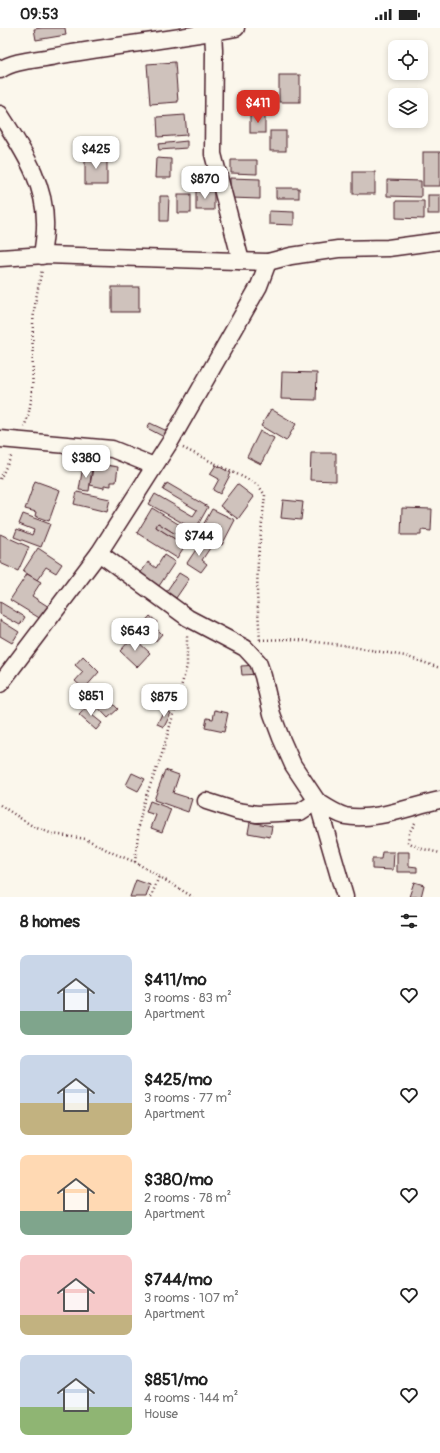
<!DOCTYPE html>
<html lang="en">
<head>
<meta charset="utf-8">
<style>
  body { margin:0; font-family:Pangolin,sans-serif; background:#f6f6f6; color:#222; height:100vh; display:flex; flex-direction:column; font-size:15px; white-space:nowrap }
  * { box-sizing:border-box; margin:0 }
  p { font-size:13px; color:#767676 }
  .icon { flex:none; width:22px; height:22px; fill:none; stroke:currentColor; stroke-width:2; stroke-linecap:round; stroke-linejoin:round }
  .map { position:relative; height:869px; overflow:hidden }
  .sheet { display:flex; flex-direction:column; background:#fff; flex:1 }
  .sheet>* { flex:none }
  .tools { position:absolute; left:388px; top:12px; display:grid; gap:8px }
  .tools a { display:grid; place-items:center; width:40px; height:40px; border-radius:8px; background:#fff; box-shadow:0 2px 6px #0003; font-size:20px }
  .price { position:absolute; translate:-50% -34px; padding:0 9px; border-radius:8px; background:#fff; color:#222; font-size:13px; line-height:26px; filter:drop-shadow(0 1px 2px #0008) }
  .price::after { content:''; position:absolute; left:50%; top:24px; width:12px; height:9px; margin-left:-6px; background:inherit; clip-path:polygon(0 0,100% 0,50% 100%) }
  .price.selected { background:#d93025; color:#fff }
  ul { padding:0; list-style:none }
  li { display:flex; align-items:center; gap:12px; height:100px; padding:0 20px }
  li span { display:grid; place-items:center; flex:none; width:112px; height:80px; border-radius:8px; color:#555 }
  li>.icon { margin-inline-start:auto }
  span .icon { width:48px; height:48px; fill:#fffc; stroke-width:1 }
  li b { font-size:17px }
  h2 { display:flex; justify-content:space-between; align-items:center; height:48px; padding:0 20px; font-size:17px }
  .status { display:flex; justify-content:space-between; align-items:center; height:28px; padding:0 20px; background:#fff; direction:ltr }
  .status svg { height:11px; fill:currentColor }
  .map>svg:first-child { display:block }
  .building { fill:#cfc2bc; stroke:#4a1f2b; fill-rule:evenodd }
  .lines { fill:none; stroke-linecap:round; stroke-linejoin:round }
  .street-casing { stroke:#4a1f2b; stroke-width:19 }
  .path { stroke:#4a1f2b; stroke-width:2.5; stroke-dasharray:1 3; stroke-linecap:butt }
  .street { stroke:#fbf7ec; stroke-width:16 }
</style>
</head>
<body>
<div class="status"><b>09:53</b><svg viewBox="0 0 49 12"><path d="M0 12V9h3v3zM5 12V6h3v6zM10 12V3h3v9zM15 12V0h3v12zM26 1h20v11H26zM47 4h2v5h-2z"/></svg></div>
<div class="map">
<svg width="440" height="869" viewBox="0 0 440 869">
  <rect width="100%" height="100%" fill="#fbf7ec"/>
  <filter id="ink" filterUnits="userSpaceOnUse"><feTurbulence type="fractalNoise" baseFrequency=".025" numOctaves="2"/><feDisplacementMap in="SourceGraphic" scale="8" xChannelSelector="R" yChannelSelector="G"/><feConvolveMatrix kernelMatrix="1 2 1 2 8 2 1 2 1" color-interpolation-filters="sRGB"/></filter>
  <g filter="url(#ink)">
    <g class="building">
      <path d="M 42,0 L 65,0 L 66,7 L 36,12 L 34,1 Z"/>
      <path d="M 175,34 L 178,74 L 150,76 L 147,36 Z"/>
      <rect x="279" y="47" width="21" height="27"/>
      <path d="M 185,87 L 187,107 L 158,109 L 157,89 Z"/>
      <rect x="250" y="87" width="15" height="18"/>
      <rect x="270" y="103" width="16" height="20"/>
      <path d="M 187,113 L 187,120 L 159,122 L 158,116 Z"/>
      <rect x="423" y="124" width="17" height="34"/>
      <path d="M 85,127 L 107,128 L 107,157 L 85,157 Z"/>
      <path d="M 156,130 L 171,131 L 171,150 L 155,150 Z"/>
      <path d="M 231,132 L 257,132 L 257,146 L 231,145 Z"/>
      <rect x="353" y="144" width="22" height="22"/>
      <path d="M 230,150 L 260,151 L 260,171 L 230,170 Z"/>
      <path d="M 387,152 L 421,153 L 421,169 L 387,168 Z"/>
      <rect x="276" y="160" width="23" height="10"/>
      <rect x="196" y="163" width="18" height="19"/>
      <rect x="178" y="166" width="13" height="19"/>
      <rect x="428" y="167" width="12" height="19"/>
      <path d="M 160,168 L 169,168 L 168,193 L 160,193 Z"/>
      <path d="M 396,173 L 424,173 L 424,191 L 396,190 Z"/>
      <path d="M 269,183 L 294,184 L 294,197 L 269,196 Z"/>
      <rect x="112" y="259" width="27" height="25"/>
      <path d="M 282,344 L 317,345 L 316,372 L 281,371 Z"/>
      <path d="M 271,381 L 296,396 L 286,413 L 261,398 Z"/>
      <path d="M 150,395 L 167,403 L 164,409 L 147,400 Z"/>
      <path d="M 260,403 L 274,410 L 261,436 L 247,429 Z"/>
      <path d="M 311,425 L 336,425 L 336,453 L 310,452 Z"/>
      <path d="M 94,435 L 118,439 L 116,454 L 111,454 L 111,458 L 104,457 L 104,460 L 90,457 Z"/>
      <path d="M 216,437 L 231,445 L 220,466 L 213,462 L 219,451 L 210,446 Z"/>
      <path d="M 83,438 L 92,440 L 89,463 L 79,462 Z"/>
      <path d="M 35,453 L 60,462 L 49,493 L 35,488 L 36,484 L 25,481 Z"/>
      <path d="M 167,455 L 208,479 L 195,502 L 149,476 L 155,466 L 193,488 L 197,482 L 163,462 Z"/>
      <path d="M 237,456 L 254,469 L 238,491 L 220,478 Z"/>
      <path d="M 77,464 L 110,471 L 107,484 L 74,476 Z"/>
      <path d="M 283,472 L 303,474 L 301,492 L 281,490 Z"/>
      <path d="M 152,480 L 193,505 L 177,530 L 137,505 ZM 158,495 L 177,507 L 175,511 L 156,499 Z"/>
      <path d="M 402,480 L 432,481 L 431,503 L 421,502 L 421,507 L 401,507 Z"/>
      <path d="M 212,481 L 235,492 L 222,517 L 213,512 L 216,505 L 202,499 Z"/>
      <path d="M 23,486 L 50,496 L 41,519 L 14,509 L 17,501 L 32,507 L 34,502 L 19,496 Z"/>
      <path d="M 158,495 L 177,507 L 175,511 L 156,499 Z"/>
      <path d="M 0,506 L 29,519 L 18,543 L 0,535 Z"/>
      <path d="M 201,514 L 210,520 L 202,532 L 207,536 L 201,544 L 187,535 Z"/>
      <path d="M 38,520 L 62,536 L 56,545 L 46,539 L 37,552 L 23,543 Z"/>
      <path d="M 164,527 L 175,534 L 159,558 L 140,546 L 148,534 L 156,540 Z"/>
      <path d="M 179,545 L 189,551 L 176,570 L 166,564 Z"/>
      <path d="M 27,546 L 41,554 L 32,568 L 49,579 L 41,591 L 10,572 Z"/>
      <path d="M 0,574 L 25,589 L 20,597 L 0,586 Z"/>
      <path d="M 150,588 L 157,594 L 154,598 L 162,606 L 155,614 L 139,600 Z"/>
      <path d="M 0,592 L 19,604 L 12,615 L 0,608 Z"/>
      <path d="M 133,609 L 150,625 L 137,639 L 120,623 Z"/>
      <path d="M 83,628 L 99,644 L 84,661 L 75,653 L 83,644 L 75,637 Z"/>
      <path d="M 258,637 L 259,646 L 242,647 L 241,638 Z"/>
      <path d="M 99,661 L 118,681 L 108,690 L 89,670 Z"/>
      <path d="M 90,675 L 97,681 L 92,687 L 102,695 L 96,702 L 79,687 Z"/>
      <path d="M 164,682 L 171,685 L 164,699 L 157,696 Z"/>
      <path d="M 215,682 L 228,685 L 224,704 L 205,700 L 207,690 L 213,691 Z"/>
      <path d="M 165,742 L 179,747 L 173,765 L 192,771 L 188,784 L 154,772 Z"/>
      <path d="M 132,745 L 145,751 L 138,763 L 126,757 Z"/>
      <path d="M 150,773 L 171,781 L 162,804 L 151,800 L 156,787 L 146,784 Z"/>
      <path d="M 250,794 L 272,798 L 270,809 L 248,805 Z"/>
      <path d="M 382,824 L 394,824 L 393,842 L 372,841 L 372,831 L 381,831 Z"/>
      <path d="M 397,824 L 409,824 L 409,838 L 417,839 L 417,844 L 397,844 Z"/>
      <path d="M 136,852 L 150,857 L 146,869 L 130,869 Z"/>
      <path d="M 414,854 L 424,857 L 421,869 L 409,869 Z"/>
    </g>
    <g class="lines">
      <g class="street-casing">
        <g id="street">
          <path d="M 213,4 L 214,22 L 213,126 L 241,233"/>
          <path d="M 0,42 C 15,32 38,32 56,28 C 116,17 176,11 236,0"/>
          <path d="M 0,86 C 22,121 47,156 45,200 C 45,209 43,219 42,228"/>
          <path d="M 0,230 L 45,227 L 268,234 L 291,228 L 338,221 L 388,220 L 440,213"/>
          <path d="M 0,411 L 112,421 L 154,438"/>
          <path d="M 99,525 L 188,590 L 245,620 L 258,634 L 263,648 L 272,686 L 281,710 L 293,737 L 317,773 L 345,869"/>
          <path d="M 0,656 L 99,525 L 170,414 L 259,258 L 268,234"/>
          <path d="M 206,773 L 237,783 L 257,786 L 300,784 L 317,773 C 325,778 335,785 345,788 C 374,794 411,778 440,772"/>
        </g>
      </g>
      <g class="path">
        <path d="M 24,399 C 37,369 31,327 33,296 C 34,277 38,260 42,242"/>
        <path d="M 183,420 L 243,449 L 258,457 L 265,467 L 258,531 L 257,566 L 260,614"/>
        <path d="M 0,451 L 12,427"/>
        <path d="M 260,612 L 290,611 L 342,617 L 405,628 L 440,640"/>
        <path d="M 0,777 L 34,799 L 53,806 L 86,811 L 113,825 L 135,834 L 193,869"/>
        <path d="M 415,795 L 409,805 L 408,814 L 419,820 L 440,825"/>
        <path d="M 135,834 L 139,797 L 143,776 L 162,726 L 187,638 L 187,606"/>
        <path d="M 151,869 L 159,848"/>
      </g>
      <use href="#street" class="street"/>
    </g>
  </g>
</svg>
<div class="tools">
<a><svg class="icon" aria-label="locate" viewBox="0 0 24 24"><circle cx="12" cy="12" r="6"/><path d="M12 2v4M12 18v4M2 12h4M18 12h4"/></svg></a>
<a><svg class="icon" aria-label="layers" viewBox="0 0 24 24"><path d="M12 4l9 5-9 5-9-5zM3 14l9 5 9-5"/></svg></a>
</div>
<b class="price selected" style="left:258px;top:96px">$411</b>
<b class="price" style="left:96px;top:142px">$425</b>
<b class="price" style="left:205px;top:172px">$870</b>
<b class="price" style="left:86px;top:451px">$380</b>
<b class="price" style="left:199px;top:529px">$744</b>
<b class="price" style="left:135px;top:624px">$643</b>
<b class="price" style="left:91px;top:689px">$851</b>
<b class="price" style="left:164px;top:690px">$875</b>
</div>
<section class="sheet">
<h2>8 homes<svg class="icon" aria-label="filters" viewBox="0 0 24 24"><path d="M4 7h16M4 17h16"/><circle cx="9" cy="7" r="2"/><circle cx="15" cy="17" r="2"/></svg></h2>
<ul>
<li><span style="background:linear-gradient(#c9d6e8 70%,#7fa58c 0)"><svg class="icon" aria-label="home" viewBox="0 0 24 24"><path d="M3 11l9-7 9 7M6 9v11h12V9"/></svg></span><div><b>$411/mo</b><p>3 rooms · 83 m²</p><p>Apartment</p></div><svg class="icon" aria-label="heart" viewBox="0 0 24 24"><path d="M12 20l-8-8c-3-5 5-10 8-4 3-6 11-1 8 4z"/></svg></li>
<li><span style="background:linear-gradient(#c9d6e8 60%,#c2b280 0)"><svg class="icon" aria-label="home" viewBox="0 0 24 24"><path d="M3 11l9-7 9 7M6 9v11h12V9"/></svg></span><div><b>$425/mo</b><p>3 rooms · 77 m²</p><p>Apartment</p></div><svg class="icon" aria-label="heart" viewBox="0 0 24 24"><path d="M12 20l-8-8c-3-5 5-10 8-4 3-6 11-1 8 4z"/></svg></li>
<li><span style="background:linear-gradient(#ffd9b3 70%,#7fa58c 0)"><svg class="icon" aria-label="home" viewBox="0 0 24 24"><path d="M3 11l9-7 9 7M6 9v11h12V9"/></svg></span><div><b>$380/mo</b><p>2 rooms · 78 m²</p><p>Apartment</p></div><svg class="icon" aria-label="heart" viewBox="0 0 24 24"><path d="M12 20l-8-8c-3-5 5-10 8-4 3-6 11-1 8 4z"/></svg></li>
<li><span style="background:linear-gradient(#f6c9c9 75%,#c2b280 0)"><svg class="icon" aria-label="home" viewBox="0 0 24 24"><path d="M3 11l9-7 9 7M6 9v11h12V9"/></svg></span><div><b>$744/mo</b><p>3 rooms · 107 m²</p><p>Apartment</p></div><svg class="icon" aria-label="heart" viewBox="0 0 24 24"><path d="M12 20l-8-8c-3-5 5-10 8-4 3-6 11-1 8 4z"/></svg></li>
<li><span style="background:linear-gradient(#c9d6e8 65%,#8fb573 0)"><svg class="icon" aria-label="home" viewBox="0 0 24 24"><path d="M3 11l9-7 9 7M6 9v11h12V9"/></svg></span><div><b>$851/mo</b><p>4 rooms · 144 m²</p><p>House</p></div><svg class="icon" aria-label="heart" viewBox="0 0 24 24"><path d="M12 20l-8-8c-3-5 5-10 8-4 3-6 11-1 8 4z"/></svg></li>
</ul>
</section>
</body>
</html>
